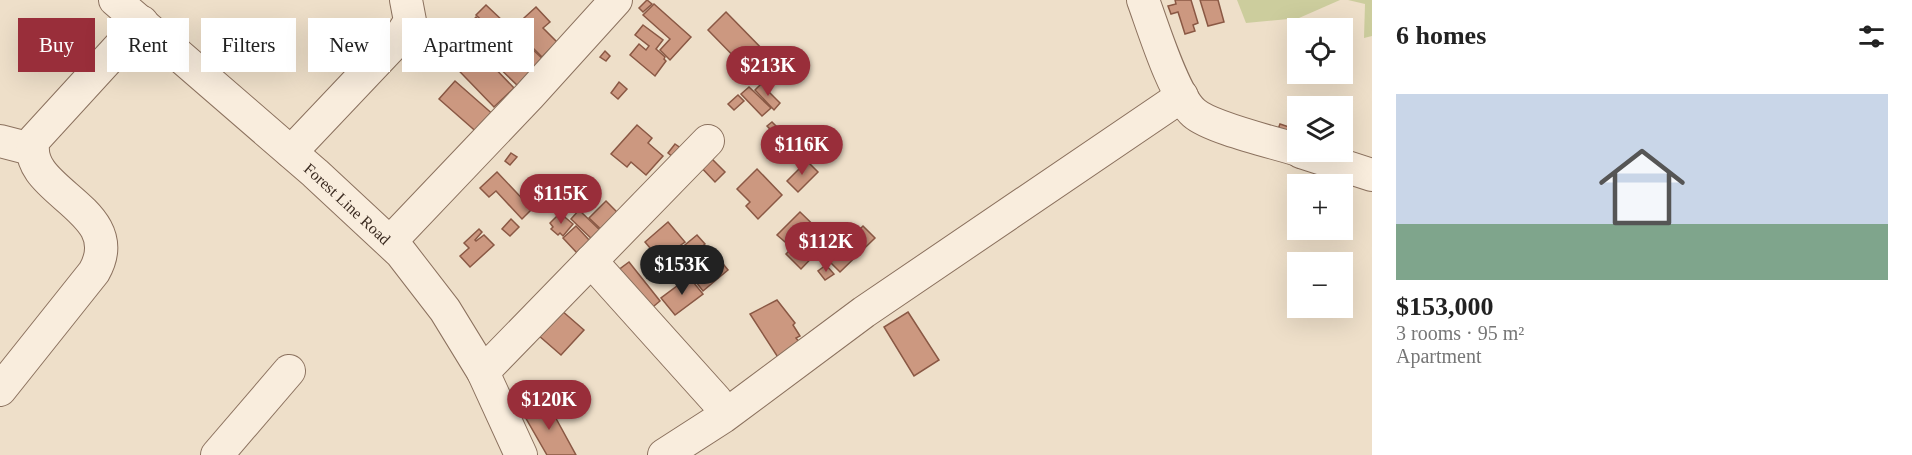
<!DOCTYPE html>
<html lang="en">
<head>
<meta charset="utf-8">
<style>
  body { margin:0; font-family:"Times New Roman",serif; background:#f6f6f6; color:#222; height:100vh; display:flex; flex-direction:column; font-size:22px; white-space:nowrap }
  * { box-sizing:border-box; margin:0 }
  p { font-size:20px; color:#767676 }
  .icon { flex:none; width:33px; height:33px; fill:none; stroke:currentColor; stroke-width:2; stroke-linecap:round; stroke-linejoin:round }
  .map { position:relative; flex:1; overflow:hidden }
  .sheet { display:flex; flex-direction:column; background:#fff; width:540px }
  .sheet>* { flex:none }
  .hud { position:absolute; left:18px; top:18px; width:570px; height:54px; display:flex; gap:12px }
  .buttons { position:absolute; left:1287px; top:18px; display:grid; gap:12px }
  .buttons a { display:grid; place-items:center; width:66px; height:66px; border-radius:0px; background:#fff; box-shadow:0 6px 24px #0002; font-size:30px }
  .price { position:absolute; translate:-50% -51px; padding:0 14px; border-radius:21px; background:#992e3a; color:#fff; font-size:20px; line-height:39px; filter:drop-shadow(0 2px 3px #0008) }
  .price::after { content:''; position:absolute; left:50%; top:36px; width:18px; height:14px; margin-left:-9px; background:inherit; clip-path:polygon(0 0,100% 0,50% 100%) }
  .price.active { background:#222; color:#fff }
  ul { padding:0; list-style:none }
  li { display:grid; align-content:center; gap:12px; height:318px; padding:0 24px }
  li+li { border-top:2px solid #e0e0e0 }
  li span { display:grid; place-items:center; height:186px; border-radius:0px; color:#555 }
  li>.icon { margin-inline-start:auto }
  span .icon { width:108px; height:108px; fill:#fffc; stroke-width:1 }
  li b { font-size:26px }
  h2 { display:flex; justify-content:space-between; align-items:center; height:72px; padding:0 24px; font-size:26px }
  .tag { padding:0 21px; border-radius:0px; background:#fff; box-shadow:0 6px 24px #0002; font-size:21px; line-height:54px }
  .tag.active { background:#992e3a; color:#fff }
  main { display:flex; flex:1; min-height:0 }
  .map>svg:first-child { display:block }
  .green { fill:#cccd9d }
  .building { fill:#cc9880; stroke:#8a5844; stroke-width:1.5 }
  .lines { fill:none; stroke-linecap:round; stroke-linejoin:round }
  .minor-casing { stroke:#8b715e; stroke-width:34 }
  .minor { stroke:#f9eddd; stroke-width:32 }
  .labels { text-anchor:middle; stroke-width:4.5; stroke-linejoin:round; paint-order:stroke }
  .street-label { font-size:16px; fill:#3b2b21; stroke:#f6ead9 }
</style>
</head>
<body>
<main>
<div class="map">
<svg width="1372" height="455" viewBox="0 0 1372 455">
  <rect width="100%" height="100%" fill="#eedfc9"/>
  <g class="green">
    <path d="M 1237,0 L 1340,0 L 1299,18 L 1246,23 Z"/>
    <path d="M 1348,0 L 1372,0 L 1372,36 L 1364,38 L 1365,4 Z"/>
  </g>
  <g class="building">
    <path d="M 647,0 L 652,4 L 643,12 L 639,8 Z"/>
    <path d="M 1175,0 L 1191,0 L 1198,23 L 1193,25 L 1195,31 L 1185,34 L 1178,12 L 1171,14 L 1168,6 L 1176,4 Z"/>
    <path d="M 1200,0 L 1218,0 L 1224,22 L 1208,26 Z"/>
    <path d="M 654,4 L 691,37 L 670,60 L 660,50 L 670,39 L 643,15 Z"/>
    <path d="M 486,5 L 547,63 L 538,73 L 476,15 Z"/>
    <path d="M 536,7 L 550,22 L 543,28 L 557,42 L 542,57 L 513,28 Z"/>
    <path d="M 726,12 L 767,54 L 748,71 L 708,30 Z"/>
    <path d="M 476,17 L 533,73 L 519,87 L 462,32 Z"/>
    <path d="M 643,25 L 663,40 L 656,49 L 665,57 L 664,59 L 666,61 L 655,76 L 630,55 L 639,44 L 646,50 L 649,46 L 635,35 Z"/>
    <path d="M 458,30 L 514,88 L 494,107 L 438,49 Z"/>
    <path d="M 605,51 L 610,56 L 606,61 L 600,57 Z"/>
    <path d="M 455,81 L 496,117 L 480,135 L 439,99 Z"/>
    <path d="M 619,82 L 627,89 L 618,99 L 611,93 Z"/>
    <path d="M 761,84 L 780,103 L 774,110 L 755,90 Z"/>
    <path d="M 749,87 L 771,108 L 762,116 L 741,94 Z"/>
    <path d="M 738,95 L 744,101 L 734,110 L 728,104 Z"/>
    <path d="M 772,122 L 779,129 L 774,133 L 767,126 Z"/>
    <path d="M 1280,124 L 1298,130 L 1298,138 L 1277,132 Z"/>
    <path d="M 637,125 L 652,138 L 648,143 L 663,156 L 646,175 L 631,162 L 627,167 L 611,154 Z"/>
    <path d="M 782,136 L 795,150 L 788,156 L 775,143 Z"/>
    <path d="M 675,144 L 682,149 L 674,158 L 668,153 Z"/>
    <path d="M 511,153 L 517,157 L 510,165 L 505,161 Z"/>
    <path d="M 708,155 L 725,172 L 715,182 L 698,164 Z"/>
    <path d="M 807,161 L 818,172 L 798,192 L 787,181 Z"/>
    <path d="M 757,169 L 782,195 L 758,219 L 746,206 L 750,202 L 737,189 Z"/>
    <path d="M 497,172 L 532,209 L 522,219 L 496,191 L 489,197 L 480,188 Z"/>
    <path d="M 606,201 L 620,215 L 607,235 L 589,218 Z"/>
    <path d="M 579,210 L 605,235 L 597,244 L 571,219 Z"/>
    <path d="M 800,212 L 829,240 L 801,269 L 786,254 L 792,248 L 777,235 Z"/>
    <path d="M 560,213 L 573,224 L 563,236 L 560,233 L 558,235 L 551,229 L 553,227 L 550,223 Z"/>
    <path d="M 511,219 L 519,227 L 510,236 L 502,229 Z"/>
    <path d="M 668,222 L 685,242 L 678,247 L 680,249 L 697,235 L 705,244 L 666,278 L 659,270 L 669,261 L 667,257 L 662,262 L 645,242 Z"/>
    <path d="M 576,226 L 590,241 L 577,253 L 563,238 Z"/>
    <path d="M 863,226 L 875,238 L 840,272 L 828,260 Z"/>
    <path d="M 479,229 L 482,232 L 475,240 L 476,241 L 484,235 L 494,245 L 470,267 L 460,256 L 469,248 L 464,243 Z"/>
    <path d="M 710,248 L 728,270 L 703,291 L 685,268 Z"/>
    <path d="M 629,262 L 660,301 L 648,311 L 617,271 Z"/>
    <path d="M 826,265 L 834,274 L 825,280 L 818,271 Z"/>
    <path d="M 689,277 L 703,294 L 675,315 L 661,298 Z"/>
    <path d="M 777,300 L 795,323 L 793,325 L 800,336 L 796,338 L 803,347 L 781,362 L 750,314 Z"/>
    <path d="M 561,310 L 584,330 L 561,355 L 538,335 Z"/>
    <path d="M 908,312 L 939,360 L 914,376 L 884,327 Z"/>
    <path d="M 547,402 L 576,455 L 547,455 L 524,415 Z"/>
  </g>
  <g class="lines">
    <g class="minor-casing">
      <g id="minor">
        <path id="s1" d="M 115,0 L 315,173 L 401,253 L 445,310 L 483,372 L 521,455"/>
        <path d="M 1143,0 C 1153,27 1174,96 1194,113 C 1211,128 1273,142 1298,150"/>
        <path d="M 0,141 L 31,149"/>
        <path d="M 291,152 L 400,37 L 410,21 L 406,0"/>
        <path d="M 1301,152 L 1372,175"/>
        <path d="M 390,242 L 529,96 L 616,0"/>
        <path d="M 591,261 L 716,400"/>
        <path d="M 483,372 L 708,141"/>
        <path d="M 0,390 L 94,272 C 130,209 20,192 34,140 L 142,22"/>
        <path d="M 217,455 L 289,371"/>
        <path d="M 664,455 L 723,417 L 864,312 L 1182,96"/>
      </g>
    </g>
    <use href="#minor" class="minor"/>
  </g>
  <g class="labels">
    <g class="street-label">
      <text dy="6" stroke="none"><textPath href="#s1" startOffset="309">Forest Line Road</textPath></text>
    </g>
  </g>
</svg>
<div class="buttons">
<a><svg class="icon" aria-label="locate" viewBox="0 0 24 24"><circle cx="12" cy="12" r="6"/><path d="M12 2v4M12 18v4M2 12h4M18 12h4"/></svg></a>
<a><svg class="icon" aria-label="layers" viewBox="0 0 24 24"><path d="M12 4l9 5-9 5-9-5zM3 14l9 5 9-5"/></svg></a>
<a>+</a>
<a>−</a>
</div>
<b class="price" style="left:768px;top:97px">$213K</b>
<b class="price" style="left:802px;top:176px">$116K</b>
<b class="price" style="left:561px;top:225px">$115K</b>
<b class="price" style="left:826px;top:273px">$112K</b>
<b class="price active" style="left:682px;top:296px">$153K</b>
<b class="price" style="left:549px;top:431px">$120K</b>
<div class="hud">
<a class="tag active">Buy</a>
<a class="tag">Rent</a>
<a class="tag">Filters</a>
<a class="tag">New</a>
<a class="tag">Apartment</a>
</div>
</div>
<section class="sheet">
<h2>6 homes<svg class="icon" aria-label="filters" viewBox="0 0 24 24"><path d="M4 7h16M4 17h16"/><circle cx="9" cy="7" r="2"/><circle cx="15" cy="17" r="2"/></svg></h2>
<ul>
<li><span style="background:linear-gradient(#c9d6e8 70%,#7fa58c 0)"><svg class="icon" aria-label="home" viewBox="0 0 24 24"><path d="M3 11l9-7 9 7M6 9v11h12V9"/></svg></span><div><b>$153,000</b><p>3 rooms · 95 m²</p><p>Apartment</p></div></li>
</ul>
</section>
</main>
</body>
</html>
